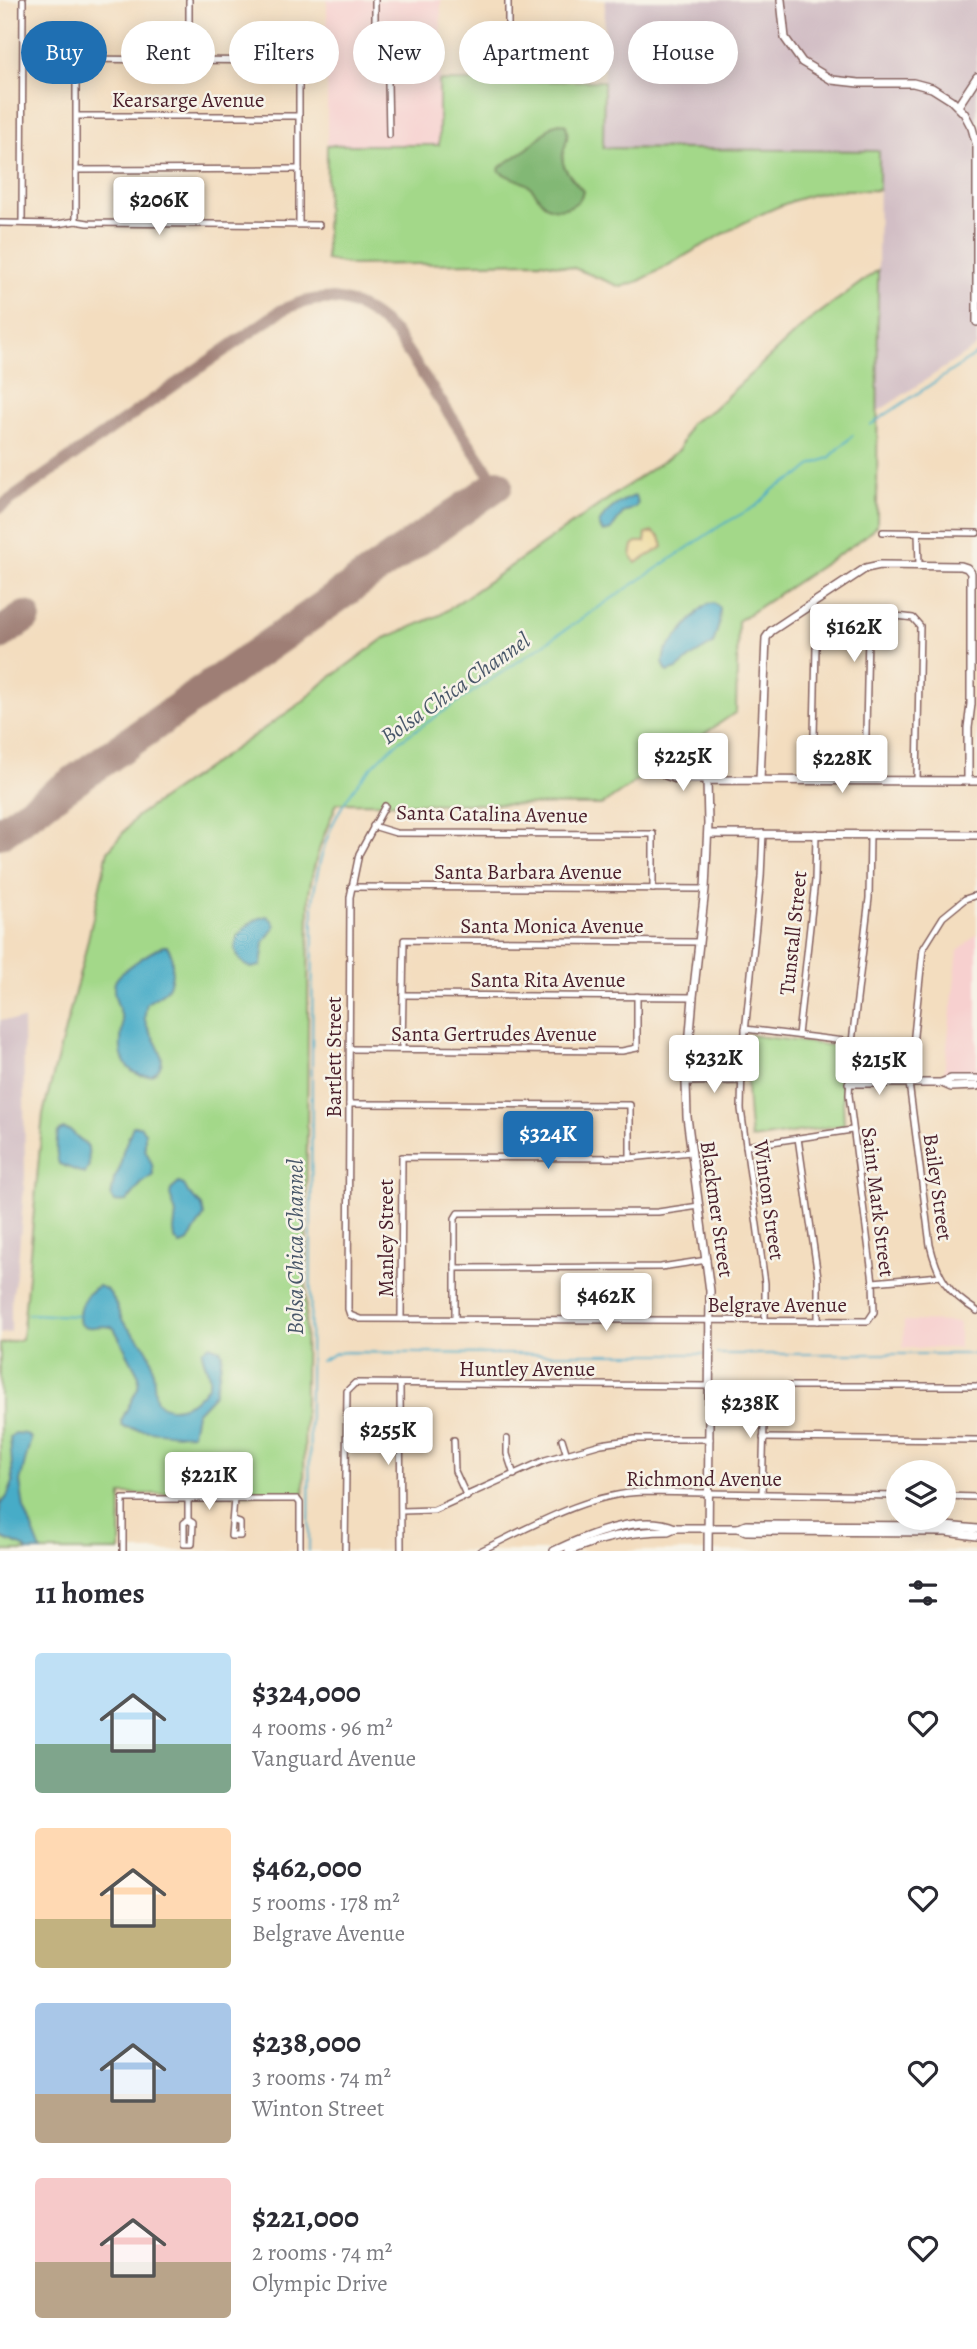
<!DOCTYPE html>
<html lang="en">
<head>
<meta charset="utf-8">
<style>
  body { margin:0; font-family:Alegreya,serif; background:#f7f7f7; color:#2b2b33; height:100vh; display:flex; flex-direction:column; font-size:26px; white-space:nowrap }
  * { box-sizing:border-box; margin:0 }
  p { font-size:23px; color:#7c7c81 }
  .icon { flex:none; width:38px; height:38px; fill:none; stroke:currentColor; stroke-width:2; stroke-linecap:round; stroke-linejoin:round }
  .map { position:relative; height:1551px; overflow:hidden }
  .side { display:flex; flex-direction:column; background:#fff; flex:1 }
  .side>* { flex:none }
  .guide { position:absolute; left:21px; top:21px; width:936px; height:63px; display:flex; gap:14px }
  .tools { position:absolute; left:886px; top:1460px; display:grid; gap:14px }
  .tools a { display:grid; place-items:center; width:70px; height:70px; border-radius:50%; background:#fff; box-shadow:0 4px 18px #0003; font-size:35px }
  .price { position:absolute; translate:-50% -60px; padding:0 16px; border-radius:7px; background:#fff; color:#222; font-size:23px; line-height:46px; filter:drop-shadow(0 2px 4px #0008) }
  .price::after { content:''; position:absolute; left:50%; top:42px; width:21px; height:16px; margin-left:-10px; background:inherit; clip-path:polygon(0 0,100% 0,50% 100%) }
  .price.selected { background:#1f6fb2; color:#fff }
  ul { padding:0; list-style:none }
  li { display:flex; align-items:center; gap:21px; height:175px; padding:0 35px }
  li span { display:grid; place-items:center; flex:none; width:196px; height:140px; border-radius:7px; color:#555 }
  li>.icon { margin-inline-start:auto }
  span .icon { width:84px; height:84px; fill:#fffc; stroke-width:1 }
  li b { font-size:30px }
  h2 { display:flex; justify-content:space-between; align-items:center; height:84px; padding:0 35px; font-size:30px }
  .tag { padding:0 24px; border-radius:32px; background:#fff; box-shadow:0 4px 18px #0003; font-size:24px; line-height:63px }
  .tag.selected { background:#1f6fb2; color:#fff }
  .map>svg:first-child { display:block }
  .built { fill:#f7d0cf }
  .industrial { fill:#d2bec5 }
  .green { fill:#a3d889; stroke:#767c5a; stroke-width:2 }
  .forest { fill:#82b875; stroke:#666c50; stroke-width:2 }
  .sand { fill:#eeda9e; stroke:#9c7c64; stroke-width:2 }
  .water { fill:#47acc7; stroke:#486679; stroke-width:2 }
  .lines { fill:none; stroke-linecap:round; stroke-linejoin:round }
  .stream { stroke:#47acc7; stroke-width:2 }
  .taxiway { stroke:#9e7e75; stroke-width:12 }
  .runway { stroke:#9e7e75; stroke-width:32 }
  .street-casing { stroke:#85625f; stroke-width:8 }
  .secondary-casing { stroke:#85625f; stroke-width:10 }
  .street { stroke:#fff; stroke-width:5 }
  .secondary { stroke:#fff; stroke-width:7 }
  .labels { text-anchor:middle; stroke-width:5; stroke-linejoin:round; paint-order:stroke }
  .street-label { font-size:21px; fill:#4a1f2b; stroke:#f7f3e8 }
  .water-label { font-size:23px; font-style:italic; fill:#495769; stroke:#f7f3e8 }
</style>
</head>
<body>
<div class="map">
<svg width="977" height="1551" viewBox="0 0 977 1551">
  <rect width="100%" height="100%" fill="#f7f3e8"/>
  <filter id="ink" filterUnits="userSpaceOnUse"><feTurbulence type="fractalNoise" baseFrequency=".0143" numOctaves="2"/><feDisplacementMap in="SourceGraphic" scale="14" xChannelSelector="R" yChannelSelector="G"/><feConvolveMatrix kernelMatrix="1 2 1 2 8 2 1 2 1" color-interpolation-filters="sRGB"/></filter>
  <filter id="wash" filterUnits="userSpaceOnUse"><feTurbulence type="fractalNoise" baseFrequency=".00686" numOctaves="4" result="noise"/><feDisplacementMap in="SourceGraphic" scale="28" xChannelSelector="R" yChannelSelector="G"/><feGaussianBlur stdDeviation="1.57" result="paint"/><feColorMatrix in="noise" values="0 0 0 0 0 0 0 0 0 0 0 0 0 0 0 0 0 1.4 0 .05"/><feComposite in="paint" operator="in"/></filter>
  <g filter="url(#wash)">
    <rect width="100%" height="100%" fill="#f3ddbf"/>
    <g class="built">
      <path d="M 327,0 L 441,0 L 439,145 L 327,145 Z"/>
      <path d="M 977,934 L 977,1073 L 944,1073 L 958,951 Z"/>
      <path d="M 904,1321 L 959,1322 L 959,1348 L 903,1348 Z"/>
    </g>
    <g class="industrial">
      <path d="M 605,0 L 977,0 L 977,346 L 877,412 L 879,151 L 602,148 Z"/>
      <path d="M 0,1020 L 23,1020 L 25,1175 L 18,1263 L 11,1304 L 11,1332 L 0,1334 Z"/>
    </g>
    <g class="green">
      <path d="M 439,81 L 604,81 L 603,148 L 879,151 L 879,190 C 861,191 842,188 825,192 C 762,204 697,252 639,281 L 621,287 L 574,268 L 541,262 L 353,265 L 326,260 L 327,145 L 439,145 Z"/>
      <path d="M 878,270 L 877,526 L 862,539 L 738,621 L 736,712 L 602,805 L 337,803 C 324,834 313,862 309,894 L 304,1494 L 121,1494 L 120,1551 L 0,1551 L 0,1344 L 22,1339 L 43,1114 L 84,957 L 108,851 L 137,816 L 301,703 L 323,683 L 383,639 L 440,615 L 679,450 L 690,423 L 712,410 L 806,323 Z"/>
      <path d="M 749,1035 L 844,1047 L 842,1079 L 844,1125 L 751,1139 C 747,1103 745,1070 749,1035 Z"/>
    </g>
    <path class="forest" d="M 560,123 L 566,125 C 572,141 557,154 565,168 C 569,176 577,184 583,191 C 580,208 556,214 543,203 C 538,198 535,190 529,186 C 520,179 508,178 499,171 L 500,167 L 528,148 L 553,125 Z"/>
    <path class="sand" d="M 652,532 L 660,537 L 663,547 L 636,563 L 631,556 L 633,545 L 637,542 L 645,542 L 646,534 Z"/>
    <g class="water">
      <path d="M 635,496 L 638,502 L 636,507 L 623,513 L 611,530 L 603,532 L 599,525 C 603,511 622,500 635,496 Z"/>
      <path d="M 714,603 L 720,608 L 719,624 L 713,644 L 693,656 L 677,669 L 667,672 L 663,663 L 665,651 L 700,610 L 708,604 Z"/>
      <path d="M 267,916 L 273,921 L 275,926 L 264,942 L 261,966 L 251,968 C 219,952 242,921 267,916 Z"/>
      <path d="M 163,946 L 167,946 C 174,954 174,982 166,990 C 161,995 153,999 147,1003 C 146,1008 144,1015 145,1020 C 149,1038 176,1060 152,1075 C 131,1079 119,1061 121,1041 C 121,1034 123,1027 122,1019 C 120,1007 111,995 115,982 C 119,971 152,951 163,946 Z"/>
      <path d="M 133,1126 L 140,1126 L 145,1132 L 145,1149 L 152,1164 L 153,1175 L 141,1184 L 127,1201 L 115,1202 L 111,1197 L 114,1179 L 120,1168 L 123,1151 Z"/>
      <path d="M 63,1129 L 71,1131 L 88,1147 L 89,1165 L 85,1174 L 59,1164 C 55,1153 56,1143 58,1132 Z"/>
      <path d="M 179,1183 L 184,1185 L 189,1194 L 202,1206 L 204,1216 L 187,1243 L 180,1245 L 175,1239 L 174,1230 L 176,1214 L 170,1195 L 171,1190 Z"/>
      <path d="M 98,1286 C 117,1290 115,1312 125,1324 C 134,1336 147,1343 151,1359 C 154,1368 154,1398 157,1401 C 171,1419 206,1398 209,1382 C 211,1371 202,1362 202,1350 L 210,1345 L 220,1349 L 222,1353 L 219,1375 L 214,1394 L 196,1413 L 192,1434 C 185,1436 129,1429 122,1426 L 121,1421 L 138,1388 L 139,1376 L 114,1328 C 103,1322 92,1332 80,1324 C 76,1309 85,1293 98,1286 Z"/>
      <path d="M 15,1433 L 26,1434 L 31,1438 L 20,1482 L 24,1508 L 41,1551 L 27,1551 L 24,1547 L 0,1537 L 0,1505 L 7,1497 L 13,1482 L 10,1437 Z"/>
    </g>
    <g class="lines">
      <g class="stream">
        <path d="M 870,425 L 977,354"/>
        <path d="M 28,1314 L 78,1316"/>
        <path d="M 717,1354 L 977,1354"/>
        <path d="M 321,1361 L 336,1353 L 347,1352 L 491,1354 L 704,1354"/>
        <path d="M 309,1551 L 313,901 C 321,831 345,788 398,742 L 720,526 L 756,506 L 775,488 L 800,475 L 813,464 L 829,458 L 853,435"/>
      </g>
      <path class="taxiway" d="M 0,507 L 282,310 C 328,288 360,299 395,333 L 497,485"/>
      <g class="runway">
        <path d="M 0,634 L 25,617"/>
        <path d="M 0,833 L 497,485"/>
      </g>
    </g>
  </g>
  <g filter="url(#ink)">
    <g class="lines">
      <g class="street-casing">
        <g id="street">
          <path d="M 375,0 L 375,54 L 388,82 L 389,135"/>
          <path d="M 504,45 L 508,38 L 508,0"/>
          <path d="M 189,60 L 189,0"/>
          <path d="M 77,116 L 299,116"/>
          <path d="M 77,170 L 299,169"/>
          <path d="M 76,221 L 76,59 L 299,61 L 299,224"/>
          <path d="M 0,223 L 57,224 L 76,221 L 88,223 L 319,225"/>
          <path d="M 22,223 L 23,0"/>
          <path d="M 883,532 L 977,533"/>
          <path d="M 918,533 L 919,565"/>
          <path d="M 665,776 L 676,780 L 707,780 L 708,759 L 705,747"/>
          <path d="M 813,780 L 816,647"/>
          <path d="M 865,781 L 868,633 C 874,613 896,615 913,618 L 920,626 L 917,780"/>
          <path d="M 385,806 L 359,854 L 350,897 L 348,1309 L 350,1315 L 360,1319 L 868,1321 L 874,1312 L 873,1282 L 849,1095 L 852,1042 L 869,898 L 870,834"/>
          <path d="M 373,826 L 396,833 L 653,834 L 653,889"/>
          <path d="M 763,833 L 761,877 L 742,1061 L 741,1109 L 765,1283 L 765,1320"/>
          <path d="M 351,887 L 705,889"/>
          <path d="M 977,895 L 965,899 L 943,917 L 923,949 L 909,1083 L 930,1245 C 938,1278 948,1293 977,1311"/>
          <path d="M 403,995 L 693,997"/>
          <path d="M 745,1029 L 852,1042"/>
          <path d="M 798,1035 L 815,881 L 816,833"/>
          <path d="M 350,1049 L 622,1051 L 637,1048 L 637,996"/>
          <path d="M 402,1049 L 404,940 L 699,942"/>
          <path d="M 686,1082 L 742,1081"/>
          <path d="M 349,1104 L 630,1105 L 630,1158"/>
          <path d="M 798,1138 L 818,1277 L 818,1321"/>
          <path d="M 746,1146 L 852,1130"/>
          <path d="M 455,1268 L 661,1267 L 707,1260"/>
          <path d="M 873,1282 L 940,1276"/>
          <path d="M 401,1319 L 402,1157 L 630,1158 L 691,1152"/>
          <path d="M 455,1319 L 455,1218 L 458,1213 L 658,1212 L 699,1206"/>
          <path d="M 400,1384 L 401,1551"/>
          <path d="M 763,1438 L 977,1440"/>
          <path d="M 507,1439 L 507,1454 L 514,1475"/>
          <path d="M 562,1439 L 566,1452"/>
          <path d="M 454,1440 L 455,1471 L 467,1497"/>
          <path d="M 762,1494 L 765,1386 L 977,1386"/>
          <path d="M 943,1496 L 977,1497"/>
          <path d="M 188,1499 L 188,1520 L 184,1523 L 184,1544 L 192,1544 L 193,1523 L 188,1520"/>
          <path d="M 402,1511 L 434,1510 L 545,1460 L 601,1444 L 635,1439 L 710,1439"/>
          <path d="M 234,1521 L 240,1523 L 240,1536 L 231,1536 L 234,1499"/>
          <path d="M 123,1551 L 123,1499 L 297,1499 L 300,1503 L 300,1551"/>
          <path d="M 345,1551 L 347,1391 L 355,1383 L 709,1386"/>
          <path d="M 480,1551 C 531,1527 585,1494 643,1492 L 898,1496"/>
        </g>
      </g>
      <g class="secondary-casing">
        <g id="secondary">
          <path d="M 781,0 L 785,38 L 802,62 L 832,80 L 859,83 L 913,83 L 932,88 L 951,100 L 964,113 L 972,128 L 977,146 L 977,322"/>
          <path d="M 958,106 L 977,77"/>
          <path d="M 760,780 L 766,638 L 771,631 L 866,568 L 880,565 L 961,566 L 967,568 L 971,573 L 971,704 L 968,728 L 968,781"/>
          <path d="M 708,834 L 977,835"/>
          <path d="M 849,1083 L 941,1083 L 951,1079 L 977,1079"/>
          <path d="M 942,1083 L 951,1087 L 977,1086"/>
          <path d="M 739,1528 L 746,1531 L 946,1532 L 977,1536"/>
          <path d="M 554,1551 C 585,1536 641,1513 675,1528"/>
          <path d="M 569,1551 C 602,1537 633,1531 668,1531 L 675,1528 L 739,1528 L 746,1525 L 945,1526 L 977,1529"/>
          <path d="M 708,1551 L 710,1291 L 687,1117 L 686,1082 L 693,997 L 705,889 L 708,824 L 707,780 L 977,781"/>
        </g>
      </g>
      <use href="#street" class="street"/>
      <use href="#secondary" class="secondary"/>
    </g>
  </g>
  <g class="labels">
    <g class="street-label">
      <text x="188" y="107">Kearsarge Avenue</text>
      <text transform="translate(492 814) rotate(1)" y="7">Santa Catalina Avenue</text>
      <text x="528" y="879">Santa Barbara Avenue</text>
      <text x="552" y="933">Santa Monica Avenue</text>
      <text transform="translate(793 933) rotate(-84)" y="7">Tunstall Street</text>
      <text x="548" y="987">Santa Rita Avenue</text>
      <text x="494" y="1041">Santa Gertrudes Avenue</text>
      <text transform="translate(334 1057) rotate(-90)" y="7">Bartlett Street</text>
      <text transform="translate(938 1187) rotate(82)" y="7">Bailey Street</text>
      <text transform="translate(769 1200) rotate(82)" y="7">Winton Street</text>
      <text transform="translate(878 1202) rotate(83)" y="7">Saint Mark Street</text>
      <text transform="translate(717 1209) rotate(82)" y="7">Blackmer Street</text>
      <text transform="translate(386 1238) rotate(-90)" y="7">Manley Street</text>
      <text x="777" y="1312">Belgrave Avenue</text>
      <text x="527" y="1376">Huntley Avenue</text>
      <text x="704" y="1486">Richmond Avenue</text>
    </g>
    <g class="water-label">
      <text transform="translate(455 688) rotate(-35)" y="8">Bolsa Chica Channel</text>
      <text transform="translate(295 1247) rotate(-90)" y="8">Bolsa Chica Channel</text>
    </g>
  </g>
</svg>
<div class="tools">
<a><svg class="icon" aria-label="layers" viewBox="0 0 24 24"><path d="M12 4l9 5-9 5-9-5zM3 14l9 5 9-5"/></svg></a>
</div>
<b class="price" style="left:159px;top:237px">$206K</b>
<b class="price" style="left:854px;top:664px">$162K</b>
<b class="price" style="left:683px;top:793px">$225K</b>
<b class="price" style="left:842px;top:795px">$228K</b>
<b class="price" style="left:714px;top:1095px">$232K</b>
<b class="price" style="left:879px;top:1097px">$215K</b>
<b class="price selected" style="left:548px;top:1171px">$324K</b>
<b class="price" style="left:606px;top:1333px">$462K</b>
<b class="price" style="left:750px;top:1440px">$238K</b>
<b class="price" style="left:388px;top:1467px">$255K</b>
<b class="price" style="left:209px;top:1512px">$221K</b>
<div class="guide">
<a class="tag selected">Buy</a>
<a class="tag">Rent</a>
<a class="tag">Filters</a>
<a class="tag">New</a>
<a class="tag">Apartment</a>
<a class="tag">House</a>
</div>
</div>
<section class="side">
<h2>11 homes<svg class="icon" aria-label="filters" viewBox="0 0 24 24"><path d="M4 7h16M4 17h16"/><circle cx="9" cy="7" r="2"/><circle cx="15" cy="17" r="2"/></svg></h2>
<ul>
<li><span style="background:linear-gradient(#bfe0f5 65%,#7fa58c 0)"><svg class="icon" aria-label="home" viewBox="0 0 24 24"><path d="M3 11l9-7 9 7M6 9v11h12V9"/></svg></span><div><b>$324,000</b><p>4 rooms · 96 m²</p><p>Vanguard Avenue</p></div><svg class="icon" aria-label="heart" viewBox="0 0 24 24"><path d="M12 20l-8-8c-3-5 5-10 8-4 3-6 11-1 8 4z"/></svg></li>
<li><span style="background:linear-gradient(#ffd9b3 65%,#c2b280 0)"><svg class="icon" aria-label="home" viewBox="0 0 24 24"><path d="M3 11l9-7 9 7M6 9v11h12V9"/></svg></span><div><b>$462,000</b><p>5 rooms · 178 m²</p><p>Belgrave Avenue</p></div><svg class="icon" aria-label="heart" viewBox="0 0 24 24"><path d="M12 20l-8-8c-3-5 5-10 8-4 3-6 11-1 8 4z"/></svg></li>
<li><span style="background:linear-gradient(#a9c7e8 65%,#b9a48a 0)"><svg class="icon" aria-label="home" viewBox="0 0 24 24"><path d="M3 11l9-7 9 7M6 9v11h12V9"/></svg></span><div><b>$238,000</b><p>3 rooms · 74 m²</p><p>Winton Street</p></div><svg class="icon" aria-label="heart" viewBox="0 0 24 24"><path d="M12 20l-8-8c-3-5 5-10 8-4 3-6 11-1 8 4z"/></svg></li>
<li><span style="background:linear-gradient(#f6c9c9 60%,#b9a48a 0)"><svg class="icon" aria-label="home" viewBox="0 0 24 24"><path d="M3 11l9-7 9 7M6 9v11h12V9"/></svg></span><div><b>$221,000</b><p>2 rooms · 74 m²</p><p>Olympic Drive</p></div><svg class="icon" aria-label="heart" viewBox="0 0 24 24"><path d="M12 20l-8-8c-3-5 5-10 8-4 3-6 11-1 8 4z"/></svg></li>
</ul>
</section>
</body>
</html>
